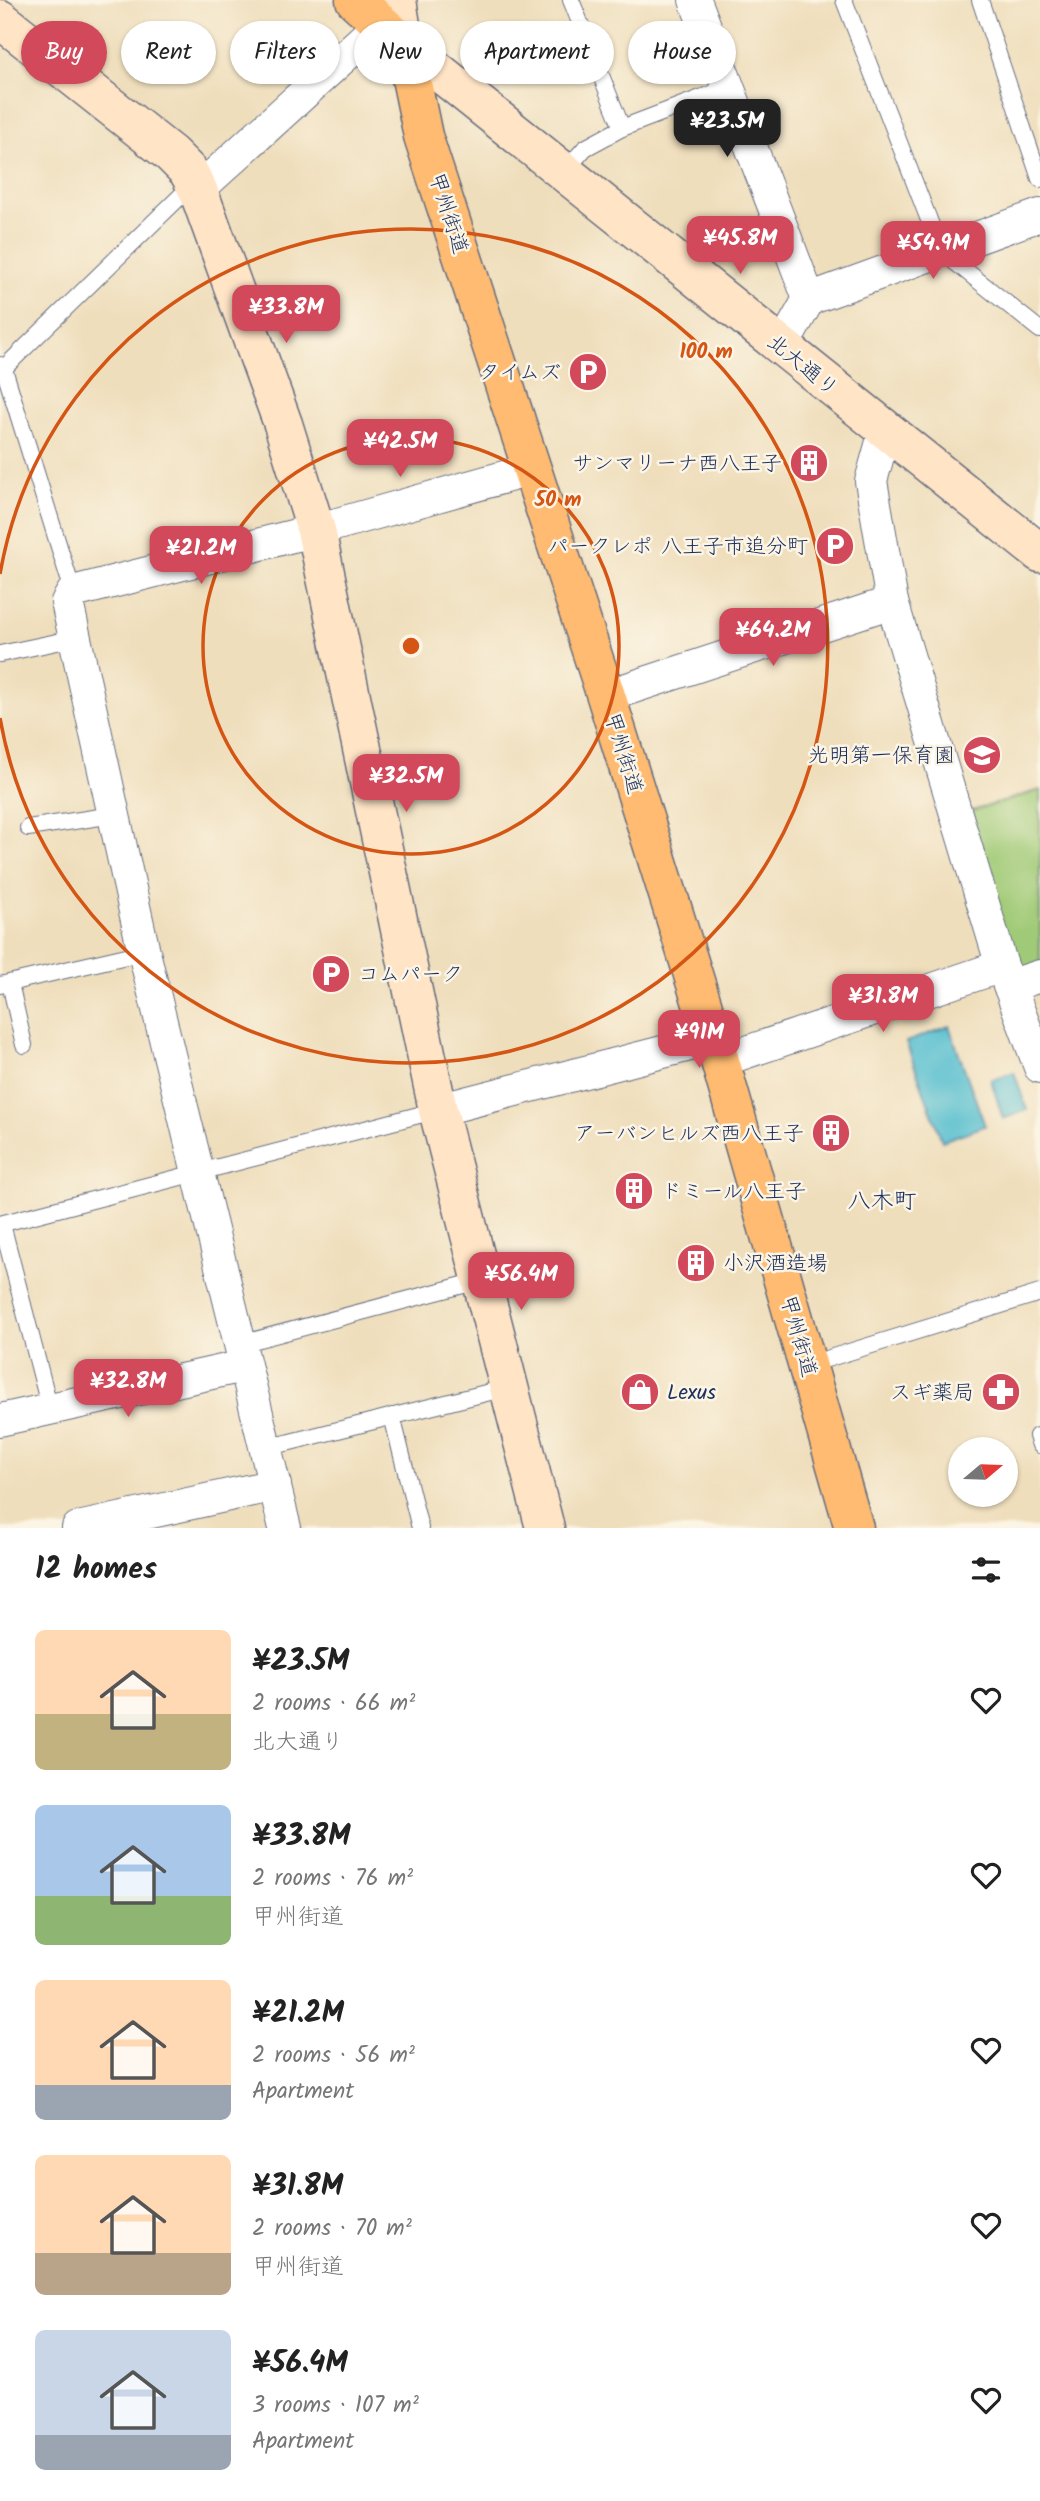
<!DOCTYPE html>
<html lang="en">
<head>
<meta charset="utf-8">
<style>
  body { margin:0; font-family:Kalam,"Klee One",sans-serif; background:#f2f2f2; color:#222; height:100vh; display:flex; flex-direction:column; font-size:26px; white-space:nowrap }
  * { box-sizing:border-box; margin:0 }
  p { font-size:23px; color:#767676 }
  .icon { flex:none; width:38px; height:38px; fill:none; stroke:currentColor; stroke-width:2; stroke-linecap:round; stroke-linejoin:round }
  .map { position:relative; height:1528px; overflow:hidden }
  .panel { display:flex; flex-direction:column; background:#fff; flex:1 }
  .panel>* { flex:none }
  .top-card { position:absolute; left:21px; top:21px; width:999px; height:63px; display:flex; gap:14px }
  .needle { width:46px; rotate:71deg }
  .tools { position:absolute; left:948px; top:1437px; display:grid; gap:14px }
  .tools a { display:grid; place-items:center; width:70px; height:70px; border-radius:50%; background:#fff; box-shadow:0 2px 5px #0004; font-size:35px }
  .price { position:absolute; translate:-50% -60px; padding:0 16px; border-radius:14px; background:#d1495b; color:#fff; font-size:23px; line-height:46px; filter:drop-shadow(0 2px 4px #0008) }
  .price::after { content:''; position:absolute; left:50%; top:42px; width:21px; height:16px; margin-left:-10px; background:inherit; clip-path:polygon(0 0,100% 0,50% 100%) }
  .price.active { background:#222; color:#fff }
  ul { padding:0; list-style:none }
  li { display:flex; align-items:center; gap:21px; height:175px; padding:0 35px }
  li span { display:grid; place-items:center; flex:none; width:196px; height:140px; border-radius:10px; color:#555 }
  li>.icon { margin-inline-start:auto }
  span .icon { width:84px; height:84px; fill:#fffc; stroke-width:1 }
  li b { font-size:30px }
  h2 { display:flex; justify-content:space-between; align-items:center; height:84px; padding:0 35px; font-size:30px }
  .pill { padding:0 24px; border-radius:32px; background:#fff; box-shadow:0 2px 5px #0004; font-size:24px; line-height:63px }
  .pill.active { background:#d1495b; color:#fff }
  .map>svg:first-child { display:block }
  .green { fill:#a0ca77; stroke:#5e7c6a; stroke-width:2 }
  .water { fill:#53becf; stroke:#377696; stroke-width:2 }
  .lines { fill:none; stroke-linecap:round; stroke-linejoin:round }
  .lane-casing { stroke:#656c7f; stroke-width:18 }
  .street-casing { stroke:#656c7f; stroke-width:34 }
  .secondary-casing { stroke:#656c7f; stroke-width:41 }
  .highway-casing { stroke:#656c7f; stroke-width:41 }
  .lane { stroke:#fff; stroke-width:16 }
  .street { stroke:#fff; stroke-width:32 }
  .secondary { stroke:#ffe4c6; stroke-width:38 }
  .highway { stroke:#febb71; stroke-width:38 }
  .ring { fill:none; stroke:#d45514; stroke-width:3.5 }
  .labels { text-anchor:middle; stroke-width:5; stroke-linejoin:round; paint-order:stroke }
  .street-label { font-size:21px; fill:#1b2f5e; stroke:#fcf5e5 }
  .poi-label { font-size:21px; fill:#1b2f5e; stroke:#fcf5e5; text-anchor:end }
  .neighbourhood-label { font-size:23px; fill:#1b2f5e; stroke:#fcf5e5 }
  .centre { fill:#d45514; stroke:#fcf5e5; stroke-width:3.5 }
  .ring-label { font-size:21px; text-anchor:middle; font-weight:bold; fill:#d45514; stroke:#fcf5e5; stroke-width:5; stroke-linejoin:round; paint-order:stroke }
</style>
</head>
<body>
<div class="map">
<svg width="1040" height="1528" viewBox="0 0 1040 1528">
  <rect width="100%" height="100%" fill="#fcf5e5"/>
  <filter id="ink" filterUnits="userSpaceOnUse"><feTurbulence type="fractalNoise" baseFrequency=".0143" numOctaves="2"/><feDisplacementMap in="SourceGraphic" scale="14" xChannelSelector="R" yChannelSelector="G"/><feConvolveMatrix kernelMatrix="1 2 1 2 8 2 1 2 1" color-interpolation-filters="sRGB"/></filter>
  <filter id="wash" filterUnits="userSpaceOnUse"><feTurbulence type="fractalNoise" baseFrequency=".00686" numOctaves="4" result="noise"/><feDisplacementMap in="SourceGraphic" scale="28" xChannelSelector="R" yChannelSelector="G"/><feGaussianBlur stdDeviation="1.57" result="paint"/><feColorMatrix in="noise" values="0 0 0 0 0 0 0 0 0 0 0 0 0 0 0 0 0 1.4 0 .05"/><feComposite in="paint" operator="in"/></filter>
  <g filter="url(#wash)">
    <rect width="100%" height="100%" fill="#efdebc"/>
    <path class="green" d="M 1040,790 L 1040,976 L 1020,983 L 966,813 Z"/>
    <g class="water">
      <path d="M 949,1026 L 985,1126 L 942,1141 L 906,1042 Z"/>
      <path d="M 1014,1072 L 1027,1110 L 1003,1119 L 991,1080 Z"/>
    </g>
  </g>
  <g filter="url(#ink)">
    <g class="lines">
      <g class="lane-casing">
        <g id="lane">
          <path d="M 571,0 L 622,128"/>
          <path d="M 844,0 L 941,251 L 1040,330"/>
          <path d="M 980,0 L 1040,179"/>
          <path d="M 564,172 L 585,148 L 622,128 L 727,88"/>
          <path d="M 0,365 L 4,369 L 73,592"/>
          <path d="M 0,372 L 195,182"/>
          <path d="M 0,654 L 76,638"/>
          <path d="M 28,828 L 113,815"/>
          <path d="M 10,983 L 24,1045"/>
          <path d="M 0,985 L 144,952"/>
          <path d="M 0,1224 L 438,1110"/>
          <path d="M 2,1224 L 50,1409"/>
          <path d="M 240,1344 L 482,1280"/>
          <path d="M 807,1365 L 1040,1293"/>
          <path d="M 392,1416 L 420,1528"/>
          <path d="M 1037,1436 L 1040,1445"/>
          <path d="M 266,1448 L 510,1387"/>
        </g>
      </g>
      <g class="street-casing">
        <g id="street">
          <path d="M 695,0 L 809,299"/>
          <path d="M 198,190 L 381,23"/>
          <path d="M 782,347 L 809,299 L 1040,215"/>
          <path d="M 885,431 L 871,481 L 892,602 L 1002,966 L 1040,1067"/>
          <path d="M 606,696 L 892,602"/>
          <path d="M 1009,986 L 1040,976"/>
          <path d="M 720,1061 L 1002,966"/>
          <path d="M 438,1110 L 713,1039"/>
          <path d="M 0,1420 L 244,1366"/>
          <path d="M 78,1528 L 275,1485"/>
          <path d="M 285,1528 L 144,952 L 67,602 L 73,592 L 316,530 L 533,469"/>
        </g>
      </g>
      <g class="secondary-casing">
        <g id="secondary">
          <path d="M 397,0 L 404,44 L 1040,553"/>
          <path d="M 0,19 L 171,154 L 188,171 L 198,190 L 283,424 L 316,530 L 438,1110 L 545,1528"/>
        </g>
      </g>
      <g class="highway-casing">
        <path id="highway" d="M 355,0 L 404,44 L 423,136 L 606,696 L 720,1061 L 854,1528"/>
      </g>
      <use href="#lane" class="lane"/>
      <use href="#street" class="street"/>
      <use href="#secondary" class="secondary"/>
      <use href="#highway" class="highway"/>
    </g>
  </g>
  <g class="ring">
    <circle cx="411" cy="646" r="208"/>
    <path d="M0 574A417 417 0 1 1 0 718"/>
  </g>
  <defs>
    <g id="parking-disc" transform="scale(2.0125)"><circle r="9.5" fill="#d1495b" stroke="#fcf5e5"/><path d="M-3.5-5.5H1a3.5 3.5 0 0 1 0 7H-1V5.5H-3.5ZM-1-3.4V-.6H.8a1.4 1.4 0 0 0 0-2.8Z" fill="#fff"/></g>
    <g id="building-disc" transform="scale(2.0125)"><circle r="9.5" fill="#d1495b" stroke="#fcf5e5"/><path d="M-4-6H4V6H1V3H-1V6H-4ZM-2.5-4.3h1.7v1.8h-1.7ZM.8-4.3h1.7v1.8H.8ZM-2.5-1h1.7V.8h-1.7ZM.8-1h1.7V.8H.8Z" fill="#fff"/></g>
    <g id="school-disc" transform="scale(2.0125)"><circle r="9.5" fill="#d1495b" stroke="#fcf5e5"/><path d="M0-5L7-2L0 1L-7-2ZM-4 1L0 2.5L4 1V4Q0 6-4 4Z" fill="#fff"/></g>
    <g id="shop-disc" transform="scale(2.0125)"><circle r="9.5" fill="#d1495b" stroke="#fcf5e5"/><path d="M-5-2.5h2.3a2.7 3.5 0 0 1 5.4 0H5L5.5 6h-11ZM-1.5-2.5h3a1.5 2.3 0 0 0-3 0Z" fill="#fff"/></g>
    <g id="pharmacy-disc" transform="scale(2.0125)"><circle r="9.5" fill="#d1495b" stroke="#fcf5e5"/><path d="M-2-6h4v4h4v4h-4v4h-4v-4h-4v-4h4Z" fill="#fff"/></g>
  </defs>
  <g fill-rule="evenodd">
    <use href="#parking-disc" x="588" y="372"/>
    <use href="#building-disc" x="809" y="463"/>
    <use href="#parking-disc" x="835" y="546"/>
    <use href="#school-disc" x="982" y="755"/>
    <use href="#parking-disc" x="331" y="974"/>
    <use href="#building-disc" x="831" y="1133"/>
    <use href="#building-disc" x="634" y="1191"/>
    <use href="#building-disc" x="696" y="1263"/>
    <use href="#shop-disc" x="640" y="1392"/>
    <use href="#pharmacy-disc" x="1001" y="1392"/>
  </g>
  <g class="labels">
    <g class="street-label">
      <text transform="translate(449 213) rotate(72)" y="7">甲州街道</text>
      <text transform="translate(803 365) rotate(39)" y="7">北大通り</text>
      <text transform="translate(624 753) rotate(73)" y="7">甲州街道</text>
      <text transform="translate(799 1336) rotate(74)" y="7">甲州街道</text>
    </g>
    <g class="poi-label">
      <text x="561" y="379">タイムズ</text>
      <text x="782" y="470">サンマリーナ西八王子</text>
      <text x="808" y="553">パークレポ 八王子市追分町</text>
      <text x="955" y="762">光明第一保育園</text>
      <text x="358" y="981" text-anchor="start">コムパーク</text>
      <text x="804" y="1140">アーバンヒルズ西八王子</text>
      <text x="661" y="1198" text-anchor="start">ドミール八王子</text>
      <text x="723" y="1270" text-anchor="start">小沢酒造場</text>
      <text x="667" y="1399" text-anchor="start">Lexus</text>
      <text x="974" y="1399">スギ薬局</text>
    </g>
    <g class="neighbourhood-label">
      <text x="882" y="1208">八木町</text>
    </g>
  </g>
  <circle cx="411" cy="646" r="10" class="centre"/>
  <g class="ring-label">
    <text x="706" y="358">100 m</text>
    <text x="558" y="506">50 m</text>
  </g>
</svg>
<div class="tools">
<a><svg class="needle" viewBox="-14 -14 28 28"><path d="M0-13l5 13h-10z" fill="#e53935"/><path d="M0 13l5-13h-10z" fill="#767676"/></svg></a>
</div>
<b class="price active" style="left:727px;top:159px">¥23.5M</b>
<b class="price" style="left:740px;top:276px">¥45.8M</b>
<b class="price" style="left:933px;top:281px">¥54.9M</b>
<b class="price" style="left:286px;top:345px">¥33.8M</b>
<b class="price" style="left:400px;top:479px">¥42.5M</b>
<b class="price" style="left:201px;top:586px">¥21.2M</b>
<b class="price" style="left:773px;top:668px">¥64.2M</b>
<b class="price" style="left:406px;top:814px">¥32.5M</b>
<b class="price" style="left:883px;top:1034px">¥31.8M</b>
<b class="price" style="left:699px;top:1070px">¥91M</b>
<b class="price" style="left:521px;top:1312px">¥56.4M</b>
<b class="price" style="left:128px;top:1419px">¥32.8M</b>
<div class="top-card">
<a class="pill active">Buy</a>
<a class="pill">Rent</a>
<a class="pill">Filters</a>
<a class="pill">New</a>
<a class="pill">Apartment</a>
<a class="pill">House</a>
</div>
</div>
<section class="panel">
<h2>12 homes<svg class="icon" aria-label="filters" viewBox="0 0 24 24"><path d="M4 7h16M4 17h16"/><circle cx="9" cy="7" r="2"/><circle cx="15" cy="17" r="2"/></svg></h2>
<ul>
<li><span style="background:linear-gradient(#ffd9b3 60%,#c2b280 0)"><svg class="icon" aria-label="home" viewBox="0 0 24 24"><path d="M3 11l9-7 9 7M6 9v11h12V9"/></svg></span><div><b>¥23.5M</b><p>2 rooms · 66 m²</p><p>北大通り</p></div><svg class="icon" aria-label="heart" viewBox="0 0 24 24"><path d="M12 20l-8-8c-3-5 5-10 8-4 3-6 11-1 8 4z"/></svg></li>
<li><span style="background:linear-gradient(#a9c7e8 65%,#8fb573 0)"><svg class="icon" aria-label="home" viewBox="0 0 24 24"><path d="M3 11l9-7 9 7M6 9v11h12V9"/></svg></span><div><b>¥33.8M</b><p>2 rooms · 76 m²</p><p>甲州街道</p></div><svg class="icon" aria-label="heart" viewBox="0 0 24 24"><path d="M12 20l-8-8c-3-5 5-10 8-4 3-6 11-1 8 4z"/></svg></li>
<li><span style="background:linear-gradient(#ffd9b3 75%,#9aa5b1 0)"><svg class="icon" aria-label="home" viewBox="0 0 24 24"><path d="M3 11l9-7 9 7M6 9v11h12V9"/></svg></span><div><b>¥21.2M</b><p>2 rooms · 56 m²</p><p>Apartment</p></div><svg class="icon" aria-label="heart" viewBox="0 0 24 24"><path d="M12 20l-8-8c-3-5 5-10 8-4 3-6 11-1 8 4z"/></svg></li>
<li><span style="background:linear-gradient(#ffd9b3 70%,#b9a48a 0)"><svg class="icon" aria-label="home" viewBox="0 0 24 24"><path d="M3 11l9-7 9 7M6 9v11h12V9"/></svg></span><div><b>¥31.8M</b><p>2 rooms · 70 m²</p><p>甲州街道</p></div><svg class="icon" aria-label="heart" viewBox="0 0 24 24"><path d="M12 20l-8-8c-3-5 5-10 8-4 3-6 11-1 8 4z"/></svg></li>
<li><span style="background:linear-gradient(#c9d6e8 75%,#9aa5b1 0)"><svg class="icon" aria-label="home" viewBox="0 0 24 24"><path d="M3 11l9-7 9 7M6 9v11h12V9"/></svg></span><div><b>¥56.4M</b><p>3 rooms · 107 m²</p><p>Apartment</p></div><svg class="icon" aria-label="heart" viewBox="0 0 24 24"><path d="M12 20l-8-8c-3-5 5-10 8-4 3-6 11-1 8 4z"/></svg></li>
</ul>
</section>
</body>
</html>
